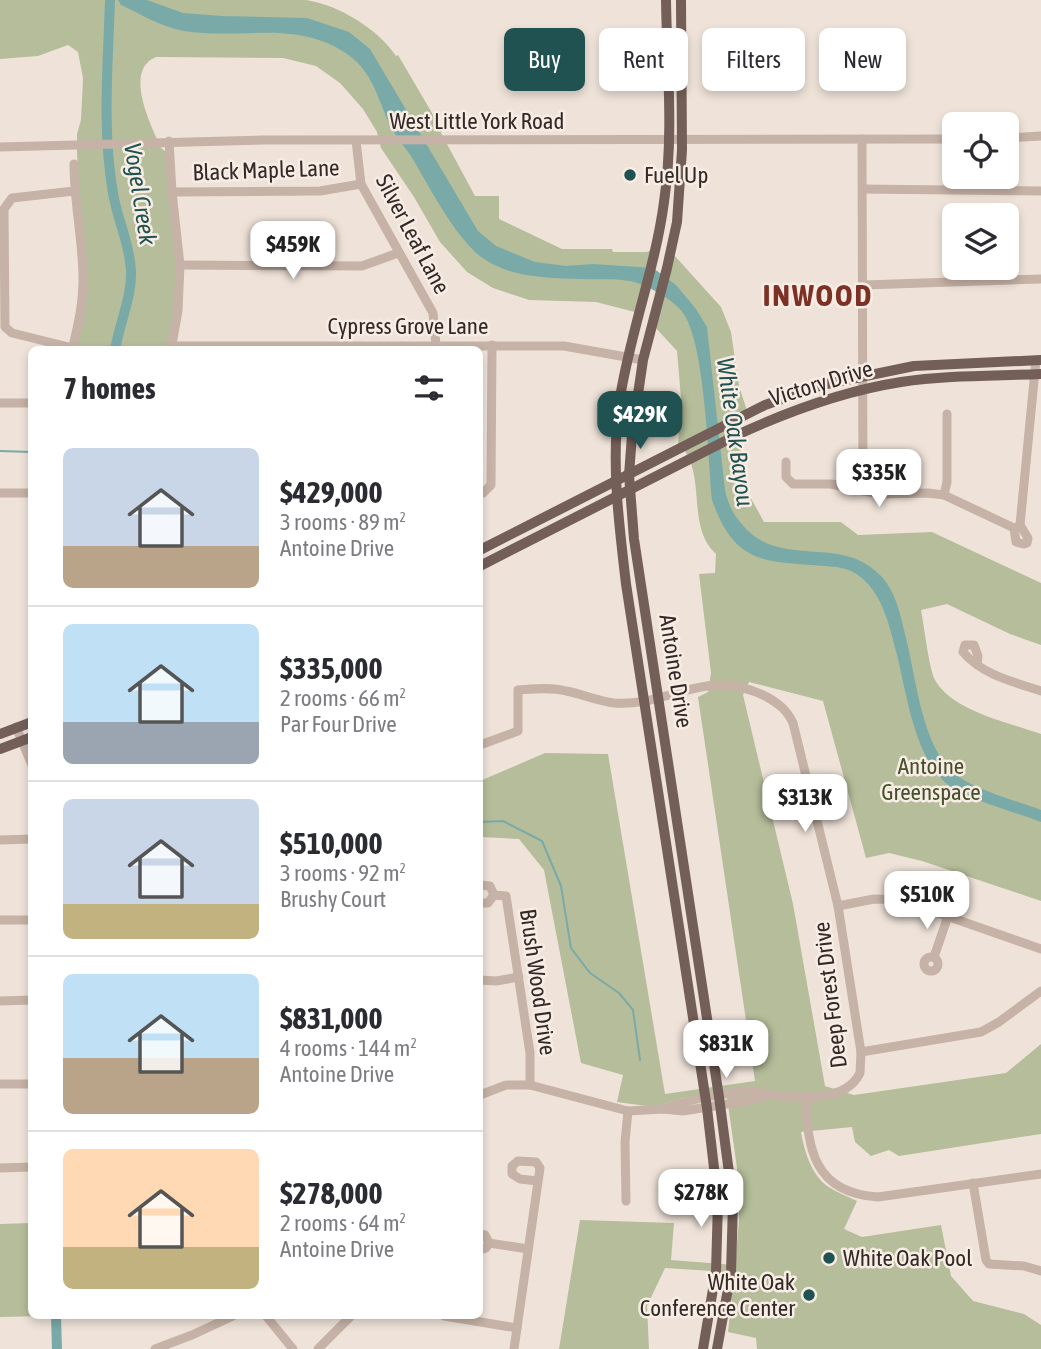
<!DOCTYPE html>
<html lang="en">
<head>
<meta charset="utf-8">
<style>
  body { margin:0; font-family:"Asap Condensed",sans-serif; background:#f2f2f3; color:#2b2b33; height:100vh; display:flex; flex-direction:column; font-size:26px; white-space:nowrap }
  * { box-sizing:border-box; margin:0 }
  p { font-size:23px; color:#7c7c81 }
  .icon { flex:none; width:38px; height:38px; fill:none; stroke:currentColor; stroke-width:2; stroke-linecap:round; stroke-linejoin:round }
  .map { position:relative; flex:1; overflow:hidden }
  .side { position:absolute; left:28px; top:346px; width:455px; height:973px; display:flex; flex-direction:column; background:#fff; border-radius:10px; box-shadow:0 4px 10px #0003 }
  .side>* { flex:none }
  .banner { position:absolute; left:504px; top:28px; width:430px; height:63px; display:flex; gap:14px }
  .controls { position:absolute; left:942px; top:112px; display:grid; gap:14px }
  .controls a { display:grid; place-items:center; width:77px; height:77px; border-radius:10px; background:#fff; box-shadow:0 4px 10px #0003; font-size:35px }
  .price { position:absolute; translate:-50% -60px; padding:0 16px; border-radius:14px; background:#fff; color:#222; font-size:23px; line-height:46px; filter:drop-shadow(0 2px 4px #0008) }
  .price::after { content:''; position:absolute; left:50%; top:42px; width:21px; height:16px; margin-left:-10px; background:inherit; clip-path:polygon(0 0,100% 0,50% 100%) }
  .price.on { background:#1f5250; color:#fff }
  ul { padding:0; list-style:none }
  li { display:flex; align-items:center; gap:21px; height:175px; padding:0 35px }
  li+li { border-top:2px solid #e1e1e2 }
  li span { display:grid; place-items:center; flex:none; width:196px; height:140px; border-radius:10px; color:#555 }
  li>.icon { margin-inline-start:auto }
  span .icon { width:84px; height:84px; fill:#fffc; stroke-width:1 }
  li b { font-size:30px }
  h2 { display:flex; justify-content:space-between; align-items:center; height:84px; padding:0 35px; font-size:30px }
  .tag { padding:0 24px; border-radius:10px; background:#fff; box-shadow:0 4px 10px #0003; font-size:24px; line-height:63px }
  .tag.on { background:#1f5250; color:#fff }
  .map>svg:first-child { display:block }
  .green { fill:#b5bd9a }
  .water { fill:#7aaaa8 }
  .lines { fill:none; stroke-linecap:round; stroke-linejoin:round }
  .stream { stroke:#7aaaa8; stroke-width:2 }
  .river { stroke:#7aaaa8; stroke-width:10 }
  .minor { stroke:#c6b2a6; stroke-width:9 }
  .major { stroke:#745f58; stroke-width:10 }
  .poi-dot { fill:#1f5250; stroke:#f8ede5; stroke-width:2.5 }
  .labels { text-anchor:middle; stroke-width:5; stroke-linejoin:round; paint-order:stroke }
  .street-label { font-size:23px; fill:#332926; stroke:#f8ede5 }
  .poi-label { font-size:23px; fill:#332926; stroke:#f8ede5; text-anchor:start }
  .park-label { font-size:23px; fill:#46502c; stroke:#f8ede5 }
  .water-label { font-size:24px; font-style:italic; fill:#1f5250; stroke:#f8ede5 }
  .district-label { font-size:30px; font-weight:bold; letter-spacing:2px; fill:#7d3125; stroke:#f8ede5 }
</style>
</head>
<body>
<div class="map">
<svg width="1041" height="1349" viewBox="0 0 1041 1349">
  <rect width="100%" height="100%" fill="#efe3d9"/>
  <g class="green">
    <path d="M 0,0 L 306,0 C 339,5 378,29 396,56 L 398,55 L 442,130 L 441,133 L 475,196 L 499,196 L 499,219 L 562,249 L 612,249 L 613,252 L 647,252 L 651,250 L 635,312 L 596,302 L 529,300 L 493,288 L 467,272 L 440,242 L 414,197 L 381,148 L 377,132 L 363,109 L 340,83 L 316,66 L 283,58 L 156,57 C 123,70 151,126 161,148 L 166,152 L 176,262 L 176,306 L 169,350 L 76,350 L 83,312 L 77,150 L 77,134 L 81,120 L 83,78 L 78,52 L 68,45 L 38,56 L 0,59 Z"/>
    <path d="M 674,255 L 721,307 L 731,332 L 739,386 L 747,411 L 735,417 L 748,493 L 764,522 L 841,522 L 858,535 L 932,532 L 1041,583 L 1041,645 L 1010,634 L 947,604 L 921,610 C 924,625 929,669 935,680 C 952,711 1010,723 1041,734 L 1041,901 L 922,861 L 889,853 L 866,858 L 823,701 L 749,682 L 743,695 L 793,904 L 825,1086 L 854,1095 L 1006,1073 L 1041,1044 L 1041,1134 L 899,1156 L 889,1150 L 871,1156 L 855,1142 L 852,1127 L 801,1132 C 804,1150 811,1174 827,1186 C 836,1192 847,1196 857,1201 L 844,1229 L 862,1237 L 941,1225 L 951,1276 L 973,1301 L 1024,1314 L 1041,1325 L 1041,1349 L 757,1349 L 756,1338 L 728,1332 L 734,1277 L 712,1271 L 665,1268 L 647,1306 L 649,1349 L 559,1349 L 580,1220 L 674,1223 L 671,1260 L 735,1265 L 739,1221 L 737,1168 L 726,1090 L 682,1098 L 654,1107 L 617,1102 L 623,1075 L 581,1063 L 544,870 L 519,839 L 481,837 L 480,840 L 480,781 L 545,753 L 608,754 L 665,1094 L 755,1081 L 698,697 L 708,692 L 711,673 L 699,574 L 715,573 L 716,554 C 694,534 699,501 694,475 C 692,463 687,454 681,444 L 678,445 L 681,398 L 677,351 L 654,326 Z"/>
    <path d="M 31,1223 L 32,1316 L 45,1316 L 0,1317 L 0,1224 Z"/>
  </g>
  <path class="water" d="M 118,0 L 147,0 L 183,13 L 222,16 L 307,18 L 349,32 L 370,49 L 478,231 L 496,246 L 535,262 L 566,266 L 593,264 L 653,268 L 676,285 L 696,309 L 707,327 L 725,490 C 728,503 732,513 741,523 C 778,571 840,533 880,575 C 896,591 901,617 906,638 C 916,678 922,745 953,772 C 973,790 1015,800 1041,810 L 1041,822 C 1018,813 970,800 951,787 C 914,761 907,693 896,651 C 890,628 884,601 867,583 C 854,569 842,567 824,566 C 764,561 735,565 712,500 C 708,458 705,343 683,313 C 674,300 649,286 634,282 C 618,278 598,280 581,279 C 549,278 512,278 484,259 C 456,240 429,186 411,156 C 403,145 393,133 388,121 C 376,93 371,69 344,52 C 294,20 239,40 184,31 C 161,27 141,14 121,5 Z"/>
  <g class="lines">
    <g class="stream">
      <path d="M 0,451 L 32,452"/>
      <path d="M 480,822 L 503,821 L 542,841 L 561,886 L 571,948 L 590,973 L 619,993 L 633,1010 L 640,1060"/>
    </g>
    <g class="river">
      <path d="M 110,0 C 108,63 102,130 113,193 C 117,219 130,244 131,271 C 132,298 119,324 115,350"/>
      <path d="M 56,1316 L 57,1349"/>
    </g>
    <g class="minor">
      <path d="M 1006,138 L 1041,136"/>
      <path d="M 862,139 L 863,491"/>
      <path d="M 169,141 L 172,192 L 180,265 L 178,311 L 171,350"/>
      <path d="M 356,141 L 361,184 L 433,313 L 436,345"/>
      <path d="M 0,147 L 263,140 L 954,139"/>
      <path d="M 863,189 L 1041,191"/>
      <path d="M 172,192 L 320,191 L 361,184"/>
      <path d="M 180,265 L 362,266 L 398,253"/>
      <path d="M 864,285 L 1041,279"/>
      <path d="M 172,346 L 564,346 L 643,360"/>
      <path d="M 73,348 L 12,333 L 5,327 L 4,209 L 12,198 L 74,191"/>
      <path d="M 72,350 C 78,326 83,304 83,279 C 83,241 74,203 74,164"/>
      <path d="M 0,403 L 32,403"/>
      <path d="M 786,462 L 786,477 L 793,484 L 831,484 L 880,494 L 928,493 L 944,495 L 1014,528 L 1016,542 L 1024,544 L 1027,543 L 1028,538 L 1020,525"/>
      <path d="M 0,493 L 32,493"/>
      <path d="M 480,493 L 483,493 L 491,485 L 492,345"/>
      <path d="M 944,495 L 947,482 L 947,414"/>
      <path d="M 1015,528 L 1020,525 L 1036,360"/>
      <path d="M 977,665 L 978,656 L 974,645 L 965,645 L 963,652 C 982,675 1014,682 1041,691"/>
      <path d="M 16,727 L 32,765"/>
      <path d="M 480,745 L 518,731 L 518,690 C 534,689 551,687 566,691 C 582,694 598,701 614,703 C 671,707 706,665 767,697 C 779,704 787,710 793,723 L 838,906 L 861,1052 L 860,1073 C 846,1103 797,1098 770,1095 C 763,1094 755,1091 748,1091 C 725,1093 684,1100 663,1109"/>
      <path d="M 0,840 L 32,839"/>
      <path d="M 480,885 L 490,886 L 494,895"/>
      <path d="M 494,895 L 506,896 L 530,1053 L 530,1085"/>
      <path d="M 480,903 L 488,903 L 494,895"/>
      <path d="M 838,906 L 874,899 L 901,900 L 1041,949"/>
      <path d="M 0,920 L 32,920"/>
      <circle cx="931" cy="964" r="7"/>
      <path d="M 934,957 L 948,916"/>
      <path d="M 480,980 L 496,981 L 519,977"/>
      <path d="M 0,1001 L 32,1000"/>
      <path d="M 861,1052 L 981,1032 L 999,1022 L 1041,991"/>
      <path d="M 0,1084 L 32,1084"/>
      <path d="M 480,1095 L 506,1085 L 530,1085 L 628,1111 L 663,1109 L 683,1111 L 752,1100 L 768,1095"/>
      <path d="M 806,1096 C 807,1149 814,1193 878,1197 L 1041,1174"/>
      <path d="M 0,1168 L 32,1167"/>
      <path d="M 973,1183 L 986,1260 L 989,1264 L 1024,1266 L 1041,1271"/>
      <path d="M 626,1201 L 625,1142 L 628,1111"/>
      <path d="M 480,1234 L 485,1235 L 489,1243"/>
      <path d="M 489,1243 L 528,1249"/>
      <path d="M 480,1250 L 486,1248 L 489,1243"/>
      <path d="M 266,1316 L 293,1349"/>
      <path d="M 444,1316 L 517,1328"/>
      <path d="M 155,1349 L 192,1335 L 233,1316"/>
      <path d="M 318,1349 L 351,1316"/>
      <path d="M 514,1349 L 540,1168 L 536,1162 L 518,1161 L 512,1166 L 512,1174 L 520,1179 L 538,1181"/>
    </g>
    <g class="major">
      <path d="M 666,0 C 667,67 674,135 664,202 C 655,270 629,335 619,404 C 611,464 619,524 626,584 L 707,1108 L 718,1202 L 716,1271 L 703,1349"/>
      <path d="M 681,0 L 682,150 L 677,222 L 667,268 L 643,360 L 632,435 L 629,475 L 634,539 L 719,1097 L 733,1203 L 731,1273 L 717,1349"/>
      <path d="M 480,550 L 765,405 L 822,385 L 914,366 L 1041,360"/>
      <path d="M 480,566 L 737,435 C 789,411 843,391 901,382 C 947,375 995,376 1041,374"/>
      <path d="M 0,734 L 32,722"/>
      <path d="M 0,749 L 32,737"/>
    </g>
  </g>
  <g class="poi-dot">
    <circle cx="630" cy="175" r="7"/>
    <circle cx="829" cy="1258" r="7"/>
    <circle cx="809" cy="1295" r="7"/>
  </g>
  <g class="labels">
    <g class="street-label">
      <text x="477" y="129">West Little York Road</text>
      <text transform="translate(266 170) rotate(-2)" y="8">Black Maple Lane</text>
      <text transform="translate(413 234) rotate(62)" y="8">Silver Leaf Lane</text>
      <text x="408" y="334">Cypress Grove Lane</text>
      <text transform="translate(821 383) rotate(-17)" y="8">Victory Drive</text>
      <text transform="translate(676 671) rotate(81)" y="8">Antoine Drive</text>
      <text transform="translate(538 982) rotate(82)" y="8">Brush Wood Drive</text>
      <text transform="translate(830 995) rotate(-97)" y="8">Deep Forest Drive</text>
    </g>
    <g class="poi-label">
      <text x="644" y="183">Fuel Up</text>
      <text x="843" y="1266">White Oak Pool</text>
      <text x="795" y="1290" text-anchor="end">White Oak<tspan x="795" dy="26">Conference Center</tspan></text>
    </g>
    <g class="park-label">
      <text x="931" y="774">Antoine<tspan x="931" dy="26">Greenspace</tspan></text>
    </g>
    <g class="water-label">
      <text transform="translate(140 194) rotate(81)" y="8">Vogel Creek</text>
      <text transform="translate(735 432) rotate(82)" y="8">White Oak Bayou</text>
    </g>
    <g class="district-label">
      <text x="818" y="306">INWOOD</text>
    </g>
  </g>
</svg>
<div class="controls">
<a><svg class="icon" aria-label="locate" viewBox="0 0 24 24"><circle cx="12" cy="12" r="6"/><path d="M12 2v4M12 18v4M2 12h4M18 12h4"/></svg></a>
<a><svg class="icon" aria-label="layers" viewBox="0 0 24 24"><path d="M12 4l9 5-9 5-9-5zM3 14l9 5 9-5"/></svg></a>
</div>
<b class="price" style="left:293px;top:281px">$459K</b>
<b class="price on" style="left:640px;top:451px">$429K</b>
<b class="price" style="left:879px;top:509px">$335K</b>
<b class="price" style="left:805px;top:834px">$313K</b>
<b class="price" style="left:927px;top:931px">$510K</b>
<b class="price" style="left:726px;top:1080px">$831K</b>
<b class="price" style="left:701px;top:1229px">$278K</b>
<div class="banner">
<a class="tag on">Buy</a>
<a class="tag">Rent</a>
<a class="tag">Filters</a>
<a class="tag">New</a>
</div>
<section class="side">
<h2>7 homes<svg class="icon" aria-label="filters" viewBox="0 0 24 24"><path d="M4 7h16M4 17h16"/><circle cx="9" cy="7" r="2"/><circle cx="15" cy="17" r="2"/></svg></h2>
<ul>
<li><span style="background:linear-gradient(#c9d6e8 70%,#b9a48a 0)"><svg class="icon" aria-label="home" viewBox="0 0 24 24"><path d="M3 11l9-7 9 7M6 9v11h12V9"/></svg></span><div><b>$429,000</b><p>3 rooms · 89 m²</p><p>Antoine Drive</p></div></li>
<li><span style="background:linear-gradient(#bfe0f5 70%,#9aa5b1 0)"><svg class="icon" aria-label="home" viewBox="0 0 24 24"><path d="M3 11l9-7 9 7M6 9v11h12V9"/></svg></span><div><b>$335,000</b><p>2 rooms · 66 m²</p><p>Par Four Drive</p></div></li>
<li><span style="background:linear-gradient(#c9d6e8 75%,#c2b280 0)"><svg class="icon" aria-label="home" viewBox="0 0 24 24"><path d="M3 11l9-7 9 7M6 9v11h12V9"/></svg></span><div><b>$510,000</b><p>3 rooms · 92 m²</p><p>Brushy Court</p></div></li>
<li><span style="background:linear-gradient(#bfe0f5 60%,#b9a48a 0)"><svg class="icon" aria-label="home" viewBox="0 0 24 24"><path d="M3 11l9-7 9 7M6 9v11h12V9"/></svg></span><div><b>$831,000</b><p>4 rooms · 144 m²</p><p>Antoine Drive</p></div></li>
<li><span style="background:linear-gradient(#ffd9b3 70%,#c2b280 0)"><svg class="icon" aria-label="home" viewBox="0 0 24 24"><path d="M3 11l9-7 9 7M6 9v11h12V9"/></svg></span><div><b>$278,000</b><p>2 rooms · 64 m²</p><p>Antoine Drive</p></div></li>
</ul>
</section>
</div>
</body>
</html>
